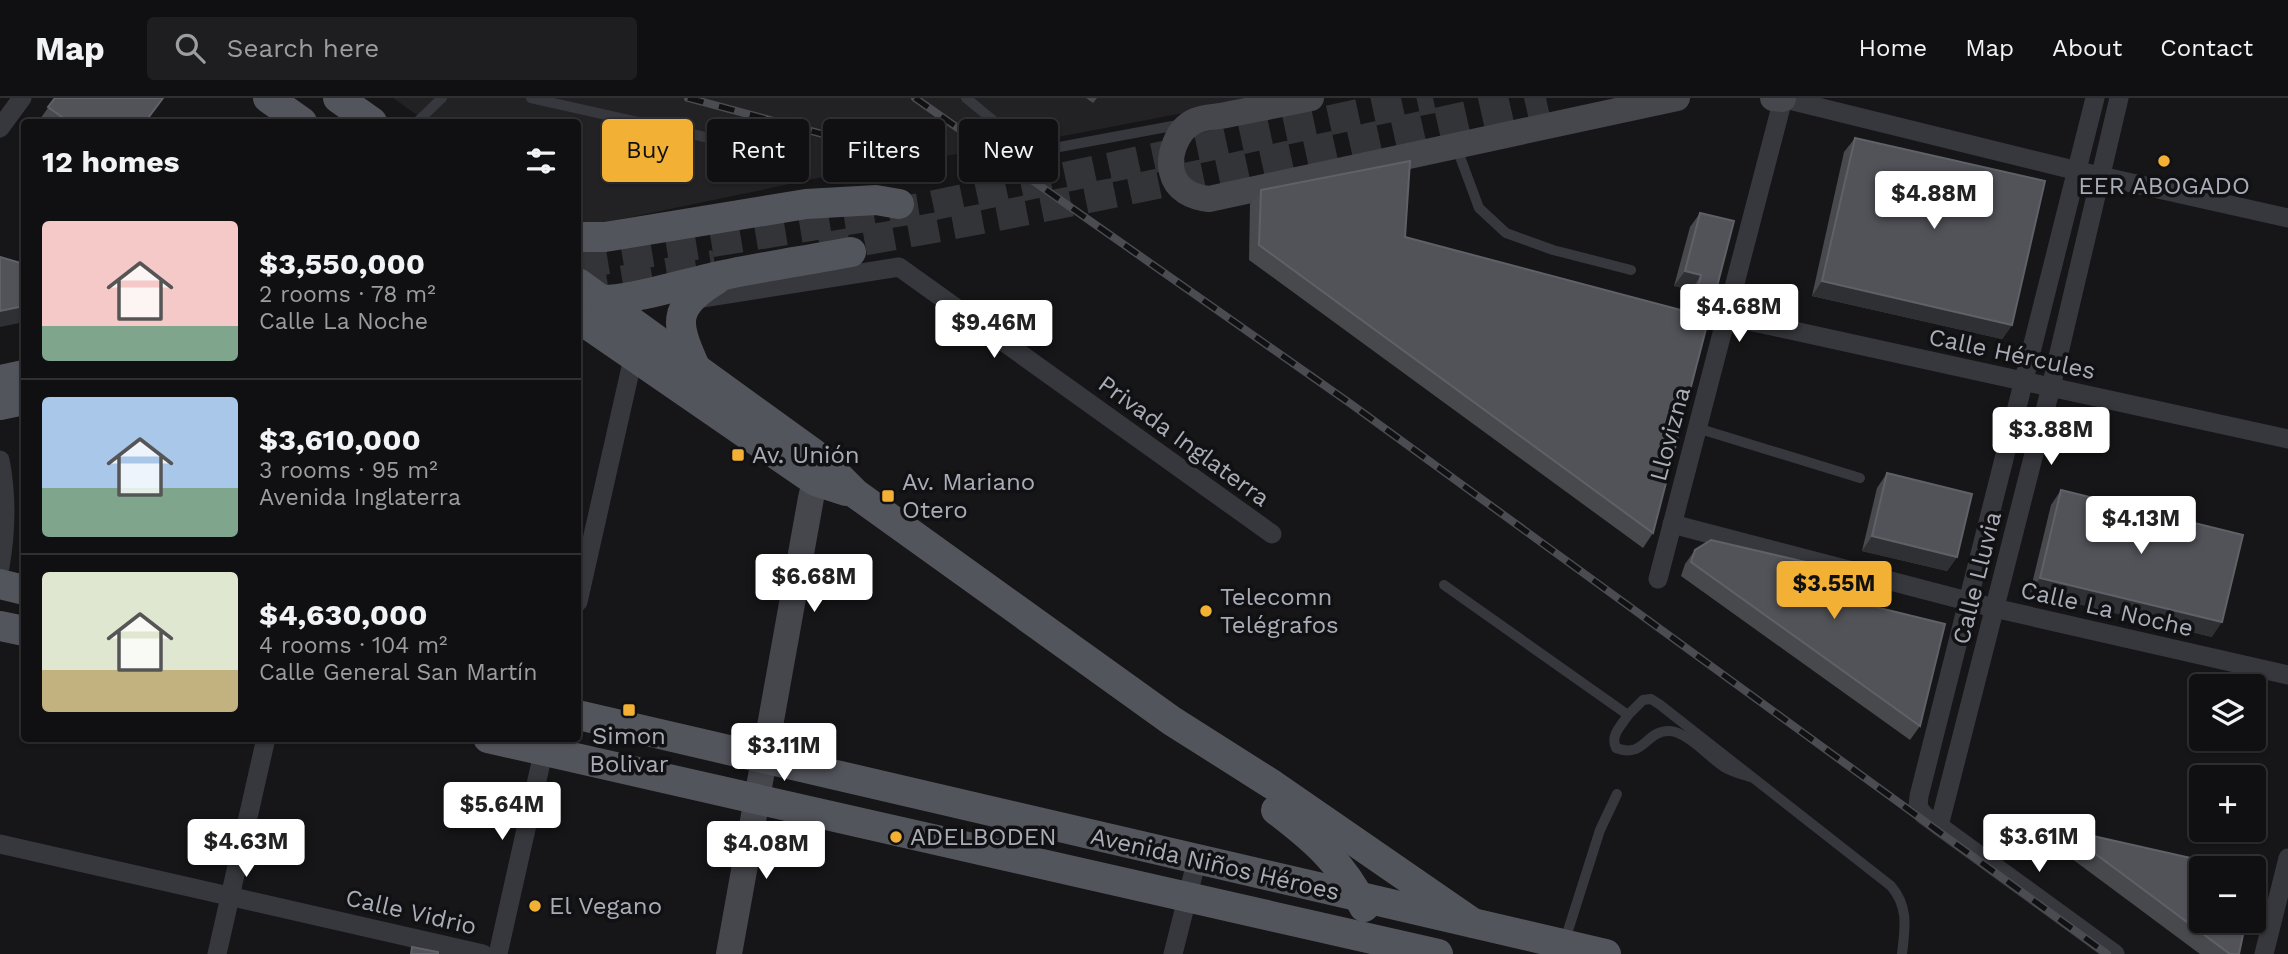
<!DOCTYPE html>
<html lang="en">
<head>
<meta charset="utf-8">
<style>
  body { margin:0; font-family:"Work Sans",sans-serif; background:#1e1e20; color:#f1f3f6; height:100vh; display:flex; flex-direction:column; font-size:26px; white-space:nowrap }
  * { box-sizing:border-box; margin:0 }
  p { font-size:23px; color:#9c9d9f }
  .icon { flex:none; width:38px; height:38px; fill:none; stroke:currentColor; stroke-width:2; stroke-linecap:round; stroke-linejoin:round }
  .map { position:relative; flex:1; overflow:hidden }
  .sheet { position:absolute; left:21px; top:21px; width:560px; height:623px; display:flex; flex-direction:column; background:#101012; border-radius:7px; box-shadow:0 2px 5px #0004,0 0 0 2px #303032 }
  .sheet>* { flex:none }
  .banner { position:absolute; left:602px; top:21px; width:665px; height:63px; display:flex; gap:14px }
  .buttons { position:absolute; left:2189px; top:576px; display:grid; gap:14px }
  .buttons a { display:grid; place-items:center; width:77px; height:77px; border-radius:7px; background:#101012; box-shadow:0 2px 5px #0004,0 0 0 2px #303032; font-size:35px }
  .price { position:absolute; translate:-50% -60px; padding:0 16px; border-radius:7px; background:#fff; color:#222; font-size:23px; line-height:46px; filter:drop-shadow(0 2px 4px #0008) }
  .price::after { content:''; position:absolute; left:50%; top:42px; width:21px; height:16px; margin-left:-10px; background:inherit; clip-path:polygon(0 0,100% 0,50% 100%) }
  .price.active { background:#f2b134; color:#111 }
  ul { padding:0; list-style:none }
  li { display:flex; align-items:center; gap:21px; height:175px; padding:0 21px }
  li+li { border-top:2px solid #303032 }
  li span { display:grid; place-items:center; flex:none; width:196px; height:140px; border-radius:7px; color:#555 }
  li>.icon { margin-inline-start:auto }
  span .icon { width:84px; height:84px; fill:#fffc; stroke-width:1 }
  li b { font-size:30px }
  h2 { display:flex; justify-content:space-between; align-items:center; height:84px; padding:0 21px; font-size:30px }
  .tag { padding:0 24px; border-radius:7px; background:#101012; box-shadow:0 2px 5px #0004,0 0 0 2px #303032; font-size:24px; line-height:63px }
  .tag.active { background:#f2b134; color:#111 }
  header { display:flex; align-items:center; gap:42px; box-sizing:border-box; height:98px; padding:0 35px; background:#101012; border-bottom:2px solid #303032 }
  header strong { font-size:33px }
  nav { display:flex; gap:38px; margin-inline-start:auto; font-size:24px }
  .search { width:490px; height:63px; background:#1e1e20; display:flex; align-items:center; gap:18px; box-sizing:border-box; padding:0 24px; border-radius:7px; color:#9c9d9f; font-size:26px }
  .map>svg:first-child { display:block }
  .built { fill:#222225 }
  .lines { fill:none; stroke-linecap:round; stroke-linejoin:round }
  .primary-tunnel { stroke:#333438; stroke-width:30; stroke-dasharray:30 15; stroke-linecap:butt }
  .service { stroke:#37383d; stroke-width:10 }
  .minor { stroke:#37383d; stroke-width:19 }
  .secondary { stroke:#45474d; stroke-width:26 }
  .primary { stroke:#53555c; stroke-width:30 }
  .rail-casing { stroke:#4a4c52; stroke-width:8 }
  .rail { stroke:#111113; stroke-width:5; stroke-dasharray:16; stroke-linecap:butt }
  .wall { fill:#47494d }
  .shaded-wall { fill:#2f3033 }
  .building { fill:#525359; stroke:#5f6168; stroke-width:2 }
  .poi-dot { fill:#f2b134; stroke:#111113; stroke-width:2.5 }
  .labels { text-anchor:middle; stroke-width:7; stroke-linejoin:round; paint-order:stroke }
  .poi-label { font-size:24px; fill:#a8adb8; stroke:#111113; text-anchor:start }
  .street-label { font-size:24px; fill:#a8adb8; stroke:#111113 }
</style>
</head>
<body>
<header>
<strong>Map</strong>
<div class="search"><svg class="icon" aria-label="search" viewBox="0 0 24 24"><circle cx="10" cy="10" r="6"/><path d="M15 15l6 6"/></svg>Search here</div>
<nav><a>Home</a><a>Map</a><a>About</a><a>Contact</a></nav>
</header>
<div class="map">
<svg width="2288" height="856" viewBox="0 0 2288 856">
  <rect width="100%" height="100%" fill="#161618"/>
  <path class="built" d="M 393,0 L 1262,0 L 1016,47 L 867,70 L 588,128 L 578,127 L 578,24 L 427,24 Z"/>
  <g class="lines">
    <g class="primary-tunnel">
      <path d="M 820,150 C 1064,109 1304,55 1546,0"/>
      <path d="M 578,166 L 921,110 L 1433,0"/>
      <path d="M 578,190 L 715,167"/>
    </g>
    <g class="service">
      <path d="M 531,0 L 754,50"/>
      <path d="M 966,0 C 993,21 1018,49 1054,50 L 1183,26"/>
      <path d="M 417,24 L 442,0"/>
      <path d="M 1456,48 L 1479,110 L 1506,135 L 1553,152 L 1631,172"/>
      <path d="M 1697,330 L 1860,380"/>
      <path d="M 1444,487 L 1628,617 L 1643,602 L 1651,601 L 1659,606 L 1891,788 C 1909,809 1905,830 1902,856"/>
      <path d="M 1628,617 C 1621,628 1610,637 1616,650 C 1645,661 1645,632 1670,633 C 1687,634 1709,659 1724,669 C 1732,674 1741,676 1750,679"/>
      <path d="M 1565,842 L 1600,732 L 1617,696"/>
    </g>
    <g class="minor">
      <path d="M 1781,0 L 2078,73 L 2288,120"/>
      <path d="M 2095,0 L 1919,698 L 1918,709 L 1924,717 L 2115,856"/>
      <path d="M 0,30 L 22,0"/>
      <path d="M 696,201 L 899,169 L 1272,436"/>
      <path d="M 1726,218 L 2288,341"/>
      <path d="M 0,362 C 7,397 6,434 0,469"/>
      <path d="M 1672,426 L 1994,510 L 2288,577"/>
      <path d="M 1658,481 L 1783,1"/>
      <path d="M 578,504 L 633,260"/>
      <path d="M 1939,728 L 2051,289 L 2119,0"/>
      <path d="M 0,746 L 483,856"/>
      <path d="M 217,856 L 266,640"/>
      <path d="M 498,856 L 546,642"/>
      <path d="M 1173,856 L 1197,761"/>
      <path d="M 2264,856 L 2288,760"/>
    </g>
    <g class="secondary">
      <path d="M 1311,0 C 1283,6 1255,11 1226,17 C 1217,19 1204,19 1195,23 C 1177,31 1168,57 1172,74 C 1176,92 1192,99 1209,101 L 1677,0"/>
      <path d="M 1773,0 L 1783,1"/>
      <path d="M 729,856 L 811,400 L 820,363"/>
    </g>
    <g class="primary">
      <path d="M 268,0 L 302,24"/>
      <path d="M 338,0 L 372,24"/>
      <path d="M 578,139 L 605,139 L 806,106 L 876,102 L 899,106"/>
      <path d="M 578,185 L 821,361 L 856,396 L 1172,623 L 1273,687 L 1473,825"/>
      <path d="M 592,201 C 619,207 692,183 724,177 C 766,168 809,162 851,154"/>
      <path d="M 578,220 L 815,383 L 846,393"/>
      <path d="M 696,271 C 676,226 670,210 716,182"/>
      <path d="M 0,282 L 24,277"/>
      <path d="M 0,307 L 24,302"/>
      <path d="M 0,486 L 24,492"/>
      <path d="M 0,528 L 24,533"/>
      <path d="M 578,617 L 1606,856"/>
      <path d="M 488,640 L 1438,856"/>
      <path d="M 1276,712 C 1314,741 1343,766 1364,809"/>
    </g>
    <g class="rail-casing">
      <g id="rail">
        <path d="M 688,0 L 845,42 L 918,72"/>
        <path d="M 915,0 L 1351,306 L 2107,856"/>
      </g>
    </g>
    <use href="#rail" class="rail"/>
  </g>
  <g class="wall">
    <path d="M 55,0 L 146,24 L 38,24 Z"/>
    <path d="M 1086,0 L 1097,0 L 1093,5 Z"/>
    <path d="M 1855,40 L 2012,227 L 2002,241 L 1812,198 L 1844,54 Z"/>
    <path d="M 1261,92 L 1405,139 L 1686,213 L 1691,192 L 1674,188 L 1690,129 L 1700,115 L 1734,123 L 1653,435 L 1643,450 L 1249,162 L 1250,106 Z"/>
    <path d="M 1887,375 L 1957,459 L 1947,473 L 1862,453 L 1877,390 Z"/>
    <path d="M 2061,392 L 2212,539 L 2030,494 L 2051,407 Z"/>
    <path d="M 1695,452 L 1855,504 L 1920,628 L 1910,642 L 1681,478 L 1685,466 Z"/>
    <path d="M 2062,731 L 2239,856 L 2200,856 L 2052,746 Z"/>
  </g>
  <g class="shaded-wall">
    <path d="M 1685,173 L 1701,177 L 1691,192 L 1674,188 Z"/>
    <path d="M 1822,183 L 2012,227 L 2002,241 L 1812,198 Z"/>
    <path d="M 24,208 L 24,224 L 0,229 L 0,213 Z"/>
    <path d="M 1872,438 L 1957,459 L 1947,473 L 1862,453 Z"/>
    <path d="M 2040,480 L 2222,524 L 2212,539 L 2030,494 Z"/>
  </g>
  <g class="building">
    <path d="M 55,0 L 163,0 L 145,24 L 69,24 L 48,9 Z"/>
    <path d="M 1855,40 L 2045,83 L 2012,227 L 1822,183 Z"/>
    <path d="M 1410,63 L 1405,139 L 1692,215 L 1701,177 L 1685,173 L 1700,115 L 1734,123 L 1653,435 L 1259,147 L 1261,92 Z"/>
    <path d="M 0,159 L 24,166 L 24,208 L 0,213 Z"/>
    <path d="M 1887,375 L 1972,396 L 1957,459 L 1872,438 Z"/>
    <path d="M 2061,392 L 2243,437 L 2222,524 L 2040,480 Z"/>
    <path d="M 1711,442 L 1861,477 L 1855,504 L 1945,526 L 1920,628 L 1691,464 L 1695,452 Z"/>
    <path d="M 2062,731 L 2235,770 L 2202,770 L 2202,822 L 2246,822 L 2239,856 L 2230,856 Z"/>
    <path d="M 2254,774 L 2257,775 L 2254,787 Z"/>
    <path d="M 412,849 L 438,854 L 438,856 L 411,856 Z"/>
  </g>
  <g class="poi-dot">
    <circle cx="2164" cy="63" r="7"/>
    <rect x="731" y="350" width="14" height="14" rx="3.5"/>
    <rect x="881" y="391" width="14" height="14" rx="3.5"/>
    <circle cx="1206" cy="513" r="7"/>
    <rect x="622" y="605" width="14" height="14" rx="3.5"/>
    <circle cx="896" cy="739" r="7"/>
    <circle cx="535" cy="808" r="7"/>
  </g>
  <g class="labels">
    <g class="poi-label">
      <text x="2164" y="96" text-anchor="middle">EER ABOGADO</text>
      <text x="752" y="365">Av. Unión</text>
      <text x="902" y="392">Av. Mariano<tspan x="902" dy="28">Otero</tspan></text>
      <text x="1220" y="507">Telecomn<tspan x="1220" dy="28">Telégrafos</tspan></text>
      <text x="629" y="646" text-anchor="middle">Simon<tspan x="629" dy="28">Bolivar</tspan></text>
      <text x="910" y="747">ADELBODEN</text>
      <text x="549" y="816">El Vegano</text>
    </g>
    <g class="street-label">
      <text transform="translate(2012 256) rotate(12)" y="8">Calle Hércules</text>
      <text transform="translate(1670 336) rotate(-75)" y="8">Llovizna</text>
      <text transform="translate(1184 343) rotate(36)" y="8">Privada Inglaterra</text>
      <text transform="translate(1977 480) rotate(-76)" y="8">Calle Lluvia</text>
      <text transform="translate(2107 511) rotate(13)" y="8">Calle La Noche</text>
      <text transform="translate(1215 766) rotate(13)" y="8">Avenida Niños Héroes</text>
      <text transform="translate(411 814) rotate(13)" y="8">Calle Vidrio</text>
    </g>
  </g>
</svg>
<div class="buttons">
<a><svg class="icon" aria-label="layers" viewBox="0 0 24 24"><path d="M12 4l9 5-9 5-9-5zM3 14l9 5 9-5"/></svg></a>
<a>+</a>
<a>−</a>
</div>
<b class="price" style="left:1934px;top:133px">$4.88M</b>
<b class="price" style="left:1739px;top:246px">$4.68M</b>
<b class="price" style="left:994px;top:262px">$9.46M</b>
<b class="price" style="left:2051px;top:369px">$3.88M</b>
<b class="price" style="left:2141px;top:458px">$4.13M</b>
<b class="price" style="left:814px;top:516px">$6.68M</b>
<b class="price active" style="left:1834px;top:523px">$3.55M</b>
<b class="price" style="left:784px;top:685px">$3.11M</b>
<b class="price" style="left:502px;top:744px">$5.64M</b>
<b class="price" style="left:2039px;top:776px">$3.61M</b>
<b class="price" style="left:246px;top:781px">$4.63M</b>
<b class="price" style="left:766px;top:783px">$4.08M</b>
<div class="banner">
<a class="tag active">Buy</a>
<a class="tag">Rent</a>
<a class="tag">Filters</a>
<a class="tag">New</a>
</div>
<section class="sheet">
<h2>12 homes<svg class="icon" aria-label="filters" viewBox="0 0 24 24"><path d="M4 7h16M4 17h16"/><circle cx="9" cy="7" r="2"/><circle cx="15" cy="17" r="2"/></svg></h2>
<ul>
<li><span style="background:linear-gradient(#f6c9c9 75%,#7fa58c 0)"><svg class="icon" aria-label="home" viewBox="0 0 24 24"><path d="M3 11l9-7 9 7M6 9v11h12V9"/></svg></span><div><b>$3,550,000</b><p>2 rooms · 78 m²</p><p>Calle La Noche</p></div></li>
<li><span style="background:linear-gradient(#a9c7e8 65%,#7fa58c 0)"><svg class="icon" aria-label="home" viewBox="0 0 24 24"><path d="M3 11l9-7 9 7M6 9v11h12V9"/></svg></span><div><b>$3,610,000</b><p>3 rooms · 95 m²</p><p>Avenida Inglaterra</p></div></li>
<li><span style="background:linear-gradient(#dfe7d0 70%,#c2b280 0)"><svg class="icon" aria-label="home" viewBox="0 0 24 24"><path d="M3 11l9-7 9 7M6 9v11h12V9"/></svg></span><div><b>$4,630,000</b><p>4 rooms · 104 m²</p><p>Calle General San Martín</p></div></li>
</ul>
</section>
</div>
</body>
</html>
